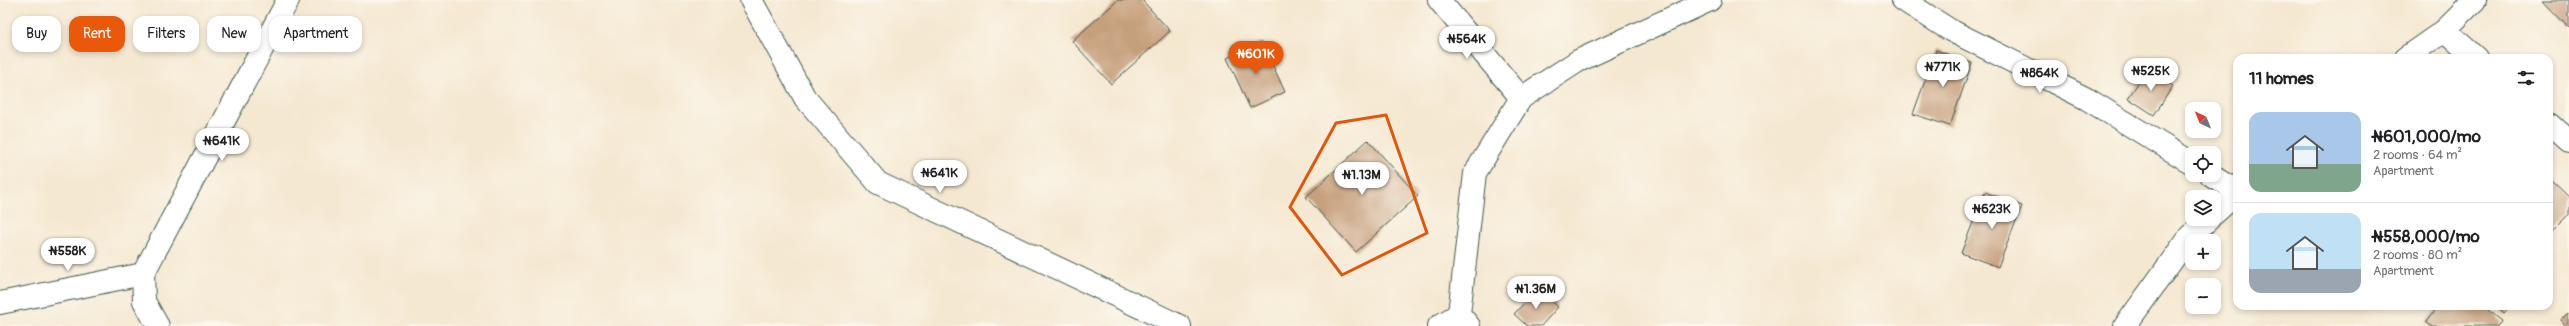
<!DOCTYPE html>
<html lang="en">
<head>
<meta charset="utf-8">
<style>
  body { margin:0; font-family:Pangolin,sans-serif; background:#f6f6f6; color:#202124; height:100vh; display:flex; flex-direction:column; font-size:15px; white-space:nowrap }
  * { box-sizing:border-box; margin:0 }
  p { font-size:13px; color:#757577 }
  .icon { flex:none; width:22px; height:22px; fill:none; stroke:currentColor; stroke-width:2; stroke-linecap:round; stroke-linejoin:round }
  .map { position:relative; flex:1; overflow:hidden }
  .sheet { position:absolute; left:2233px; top:54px; width:320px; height:256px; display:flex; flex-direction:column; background:#fff; border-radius:12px; box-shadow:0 2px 6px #0003 }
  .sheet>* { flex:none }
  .banner { position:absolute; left:12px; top:16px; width:380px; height:36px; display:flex; gap:8px }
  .needle { width:26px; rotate:317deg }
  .tools { position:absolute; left:2185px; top:102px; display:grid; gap:8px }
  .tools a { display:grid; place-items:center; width:36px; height:36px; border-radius:8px; background:#fff; box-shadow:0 2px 6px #0003; font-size:20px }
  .price { position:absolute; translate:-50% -34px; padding:0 9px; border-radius:14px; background:#fff; color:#222; font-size:13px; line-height:26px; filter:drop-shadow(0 1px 2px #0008) }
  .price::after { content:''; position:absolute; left:50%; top:24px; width:12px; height:9px; margin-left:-6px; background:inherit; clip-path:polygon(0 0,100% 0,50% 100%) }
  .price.current { background:#ea580c; color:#fff }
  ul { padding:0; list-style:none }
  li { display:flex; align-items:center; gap:12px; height:100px; padding:0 16px }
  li+li { border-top:1px solid #e0e0e0 }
  li span { display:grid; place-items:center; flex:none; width:112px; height:80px; border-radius:12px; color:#555 }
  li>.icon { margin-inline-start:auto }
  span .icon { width:48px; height:48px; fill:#fffc; stroke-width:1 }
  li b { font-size:17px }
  h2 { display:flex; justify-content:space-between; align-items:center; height:48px; padding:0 16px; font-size:17px }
  .chip { padding:0 14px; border-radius:12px; background:#fff; box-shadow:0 2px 6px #0003; font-size:14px; line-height:36px }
  .chip.current { background:#ea580c; color:#fff }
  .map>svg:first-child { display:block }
  .building { fill:#c69f7c }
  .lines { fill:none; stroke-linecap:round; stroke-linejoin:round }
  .street-casing { stroke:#3f574c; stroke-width:24 }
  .street { stroke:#fff; stroke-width:22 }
  .marked { fill:none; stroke:#de580e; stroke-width:3; stroke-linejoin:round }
</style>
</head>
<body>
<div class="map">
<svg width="2569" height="326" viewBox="0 0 2569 326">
  <rect width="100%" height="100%" fill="#fbf7ec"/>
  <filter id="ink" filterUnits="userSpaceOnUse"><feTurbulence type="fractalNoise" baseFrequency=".025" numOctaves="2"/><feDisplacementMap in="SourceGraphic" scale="8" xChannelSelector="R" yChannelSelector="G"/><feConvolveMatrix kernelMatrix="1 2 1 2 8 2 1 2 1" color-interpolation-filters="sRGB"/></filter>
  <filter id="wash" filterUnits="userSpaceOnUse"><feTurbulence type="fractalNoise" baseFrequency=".012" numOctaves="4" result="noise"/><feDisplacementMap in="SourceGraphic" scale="16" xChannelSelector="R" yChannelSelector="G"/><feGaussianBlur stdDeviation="0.9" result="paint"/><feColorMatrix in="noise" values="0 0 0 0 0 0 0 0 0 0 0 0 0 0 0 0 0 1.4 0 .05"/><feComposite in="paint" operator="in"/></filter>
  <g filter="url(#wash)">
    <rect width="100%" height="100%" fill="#f5e8d1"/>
    <g id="blocks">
      <g class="building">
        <path d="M 1118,0 L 1142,0 L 1170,31 L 1111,84 L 1072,41 Z"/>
        <path d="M 2543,0 L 2569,0 L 2569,27 Z"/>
        <path d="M 1262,42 L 1285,92 L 1250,108 L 1227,58 Z"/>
        <path d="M 1936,50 L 1972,63 L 1950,126 L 1913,114 Z"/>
        <path d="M 2147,70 L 2173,86 L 2154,115 L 2128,98 Z"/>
        <path d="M 1368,140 L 1418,196 L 1356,252 L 1306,197 Z"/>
        <path d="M 2549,179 L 2569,198 L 2569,214 L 2549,234 Z"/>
        <path d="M 1985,192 L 2022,206 L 1998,267 L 1961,253 Z"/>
        <path d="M 1538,288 L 1558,307 L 1541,326 L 1527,326 L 1514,314 Z"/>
        <path d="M 2438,306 L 2483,306 L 2502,321 L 2497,326 L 2431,326 L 2426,322 Z"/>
        <path d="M 2496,306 L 2511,306 L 2504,314 Z"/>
        <path d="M 2569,312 L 2569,326 L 2566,326 L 2561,320 Z"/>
      </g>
    </g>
  </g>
  <g filter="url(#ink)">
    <use href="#blocks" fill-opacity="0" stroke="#3f574c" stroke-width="1"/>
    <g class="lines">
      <g class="street-casing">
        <g id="street">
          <path d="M 751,0 L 805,98 L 878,183 L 1180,326"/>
          <path d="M 1439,0 L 1521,98"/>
          <path d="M 1903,0 L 1950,30 L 2087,99 L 2192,163"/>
          <path d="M 2445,30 L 2476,58"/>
          <path d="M 2405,58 L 2445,30 L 2475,0"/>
          <path d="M 2549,124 L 2569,142"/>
          <path d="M 2211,175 L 2237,191"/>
          <path d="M 2214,214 L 2237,193"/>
          <path d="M 0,303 L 143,274"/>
          <path d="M 158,326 L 144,301 L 143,274 L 288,0"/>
          <path d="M 1439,326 L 1459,314"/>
          <path d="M 1469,326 L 1459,314 L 1475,173 L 1521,98 L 1578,61 L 1710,0"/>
          <path d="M 2125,326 L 2189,237 L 2209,219"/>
        </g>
      </g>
      <use href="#street" class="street"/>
    </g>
  </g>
  <path class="marked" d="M 1386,115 L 1427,233 L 1342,275 L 1290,207 L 1336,123 Z"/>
</svg>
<div class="tools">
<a><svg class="needle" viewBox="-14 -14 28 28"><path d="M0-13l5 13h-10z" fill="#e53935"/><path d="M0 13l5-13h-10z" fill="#757577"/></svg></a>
<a><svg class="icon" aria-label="locate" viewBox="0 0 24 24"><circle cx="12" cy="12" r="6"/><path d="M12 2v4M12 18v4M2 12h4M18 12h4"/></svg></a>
<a><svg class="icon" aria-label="layers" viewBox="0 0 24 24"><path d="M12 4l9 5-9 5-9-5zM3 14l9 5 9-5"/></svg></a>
<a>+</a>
<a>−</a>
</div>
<b class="price" style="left:1467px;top:60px">₦564K</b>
<b class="price current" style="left:1256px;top:75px">₦601K</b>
<b class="price" style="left:1943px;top:88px">₦771K</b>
<b class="price" style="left:2151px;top:92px">₦525K</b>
<b class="price" style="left:2040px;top:94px">₦864K</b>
<b class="price" style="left:222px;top:162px">₦641K</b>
<b class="price" style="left:940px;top:194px">₦641K</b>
<b class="price" style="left:1362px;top:196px">₦1.13M</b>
<b class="price" style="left:1992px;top:230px">₦623K</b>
<b class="price" style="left:68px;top:272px">₦558K</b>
<b class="price" style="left:1536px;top:310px">₦1.36M</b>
<div class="banner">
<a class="chip">Buy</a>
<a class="chip current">Rent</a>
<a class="chip">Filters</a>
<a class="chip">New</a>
<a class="chip">Apartment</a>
</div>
<section class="sheet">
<h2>11 homes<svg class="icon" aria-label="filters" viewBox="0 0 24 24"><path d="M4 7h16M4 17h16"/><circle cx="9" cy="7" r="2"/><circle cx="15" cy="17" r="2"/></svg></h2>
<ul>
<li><span style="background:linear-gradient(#a9c7e8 65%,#7fa58c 0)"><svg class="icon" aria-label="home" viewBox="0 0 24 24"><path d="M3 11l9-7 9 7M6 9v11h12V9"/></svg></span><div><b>₦601,000/mo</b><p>2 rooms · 64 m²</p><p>Apartment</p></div></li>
<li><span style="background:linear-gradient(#bfe0f5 70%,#9aa5b1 0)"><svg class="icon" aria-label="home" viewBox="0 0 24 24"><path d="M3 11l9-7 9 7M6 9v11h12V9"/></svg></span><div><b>₦558,000/mo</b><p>2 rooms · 80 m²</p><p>Apartment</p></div></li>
</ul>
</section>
</div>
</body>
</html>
